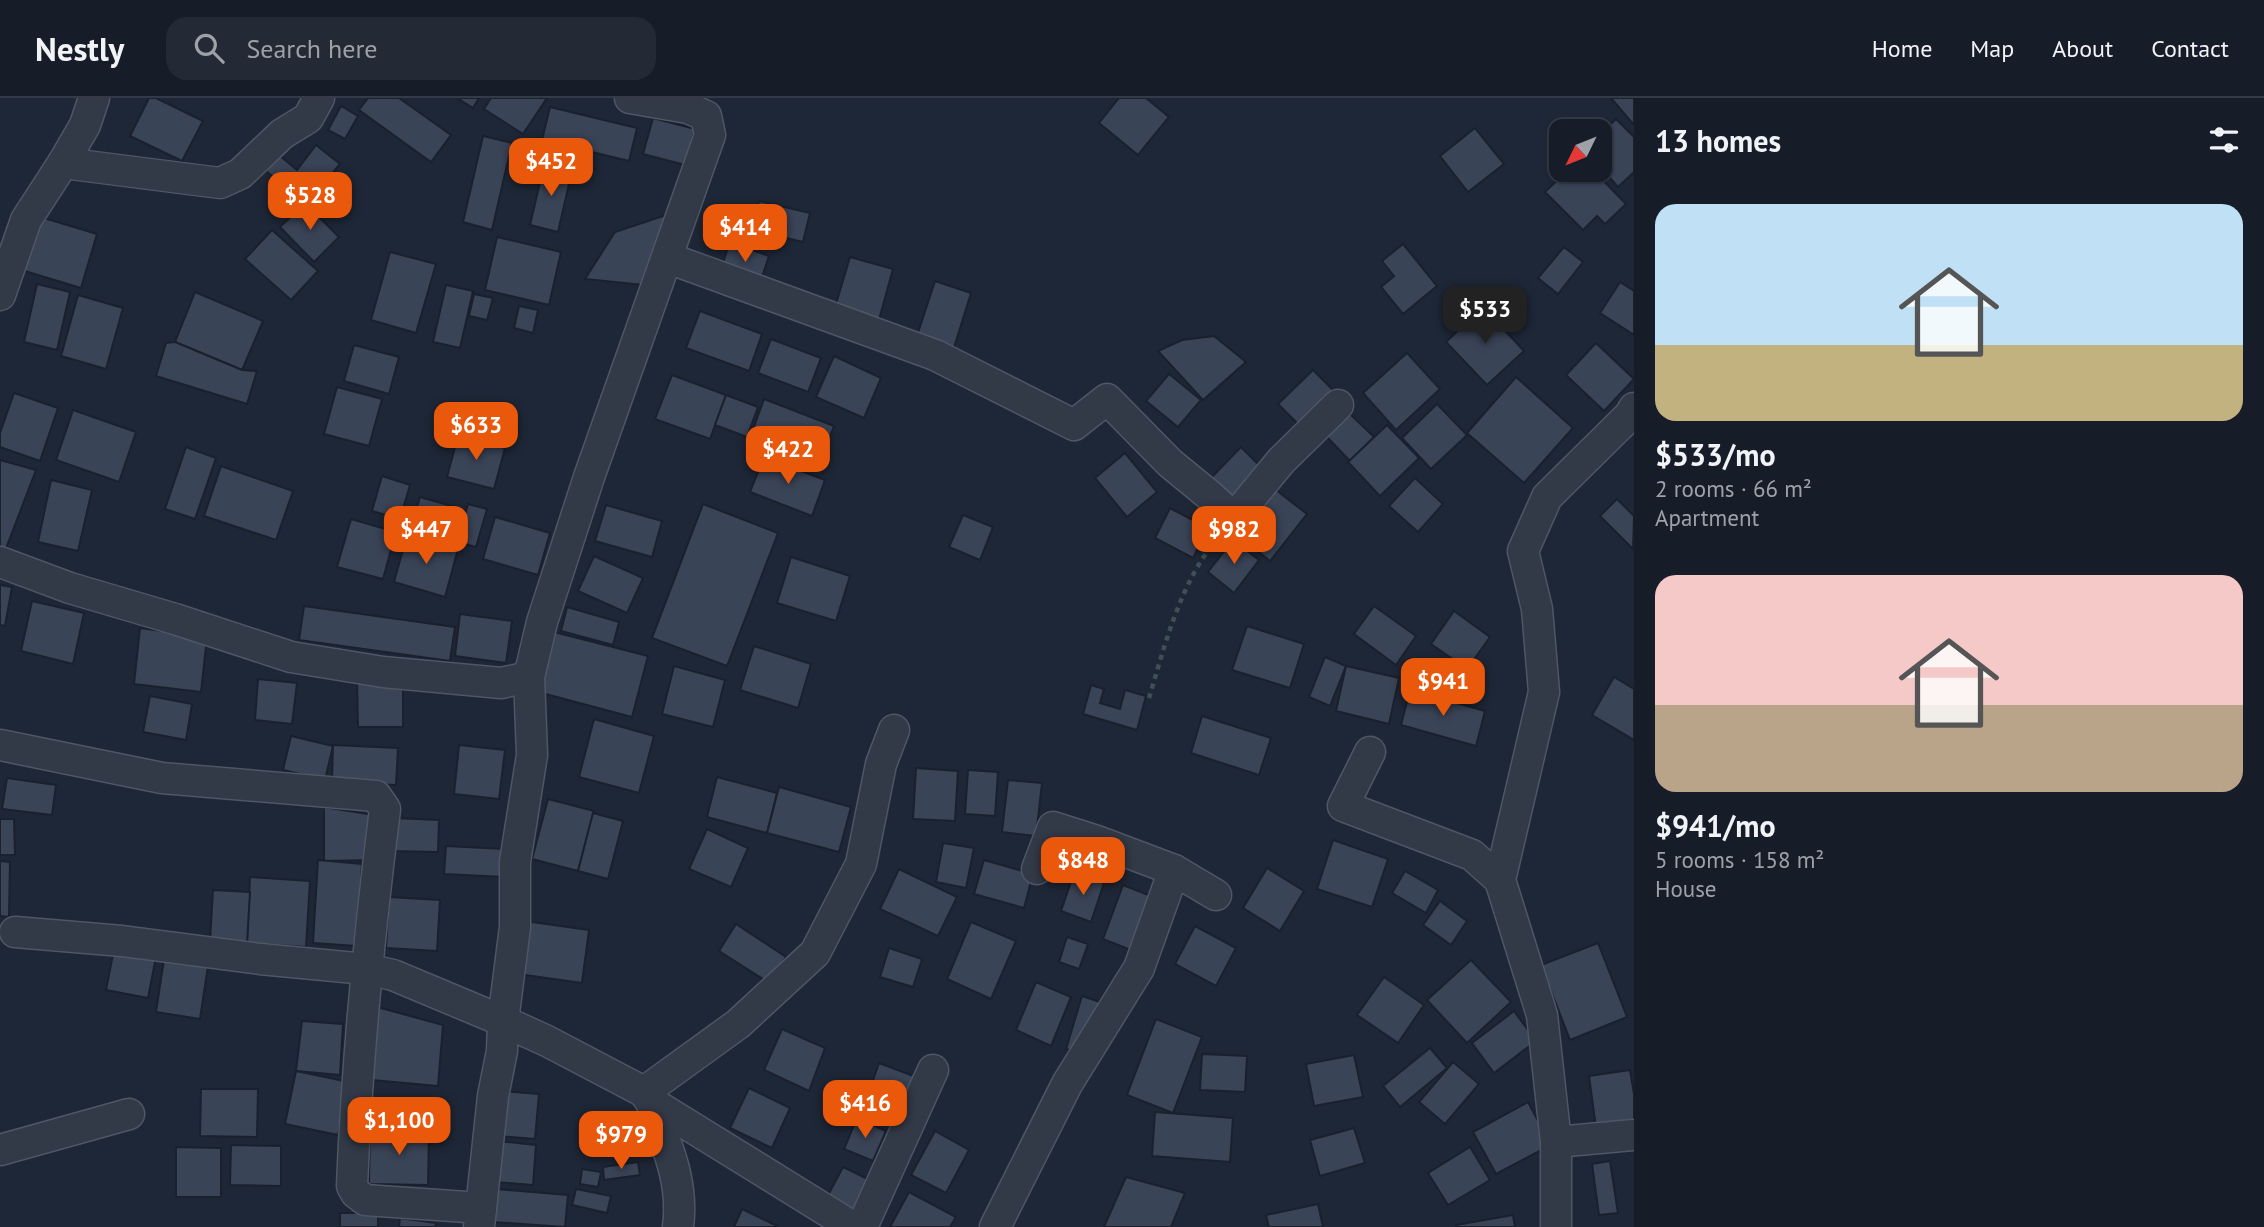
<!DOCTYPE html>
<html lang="en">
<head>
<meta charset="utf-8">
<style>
  body { margin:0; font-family:"PT Sans",sans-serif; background:#232a35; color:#f1f3f6; height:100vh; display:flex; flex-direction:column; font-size:26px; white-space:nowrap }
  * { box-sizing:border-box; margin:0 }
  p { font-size:23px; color:#9ea2a8 }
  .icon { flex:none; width:38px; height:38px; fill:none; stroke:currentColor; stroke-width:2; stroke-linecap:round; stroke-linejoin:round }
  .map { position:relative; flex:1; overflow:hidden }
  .sheet { display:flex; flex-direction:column; background:#161d29; width:630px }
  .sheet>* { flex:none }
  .needle { width:46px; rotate:227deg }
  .tools { position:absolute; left:1549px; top:21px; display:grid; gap:14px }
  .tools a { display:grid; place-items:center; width:63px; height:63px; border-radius:14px; background:#161d29; box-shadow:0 2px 5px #0004,0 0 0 2px #353b46; font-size:35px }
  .price { position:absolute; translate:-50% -60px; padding:0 16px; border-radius:14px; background:#ea580c; color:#fff; font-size:23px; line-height:46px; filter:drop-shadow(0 2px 4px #0008) }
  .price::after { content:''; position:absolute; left:50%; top:42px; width:21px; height:16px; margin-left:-10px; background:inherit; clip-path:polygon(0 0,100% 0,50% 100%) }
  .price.selected { background:#222; color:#fff }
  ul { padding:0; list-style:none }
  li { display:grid; align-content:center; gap:14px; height:371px; padding:0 21px }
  li span { display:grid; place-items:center; height:217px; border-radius:21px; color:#555 }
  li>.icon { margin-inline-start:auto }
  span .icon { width:126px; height:126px; fill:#fffc; stroke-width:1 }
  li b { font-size:30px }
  h2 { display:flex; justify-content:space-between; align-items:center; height:84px; padding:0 21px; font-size:30px }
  header { display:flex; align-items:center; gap:42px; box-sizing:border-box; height:98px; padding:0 35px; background:#161d29; border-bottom:2px solid #353b46 }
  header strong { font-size:33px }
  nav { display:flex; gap:38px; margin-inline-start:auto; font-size:24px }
  .search { width:490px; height:63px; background:#232a35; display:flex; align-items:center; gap:18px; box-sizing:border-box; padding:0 24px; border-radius:21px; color:#9ea2a8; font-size:26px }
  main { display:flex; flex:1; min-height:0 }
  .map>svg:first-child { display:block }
  .building { fill:#3a4457; stroke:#1a202d; stroke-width:2 }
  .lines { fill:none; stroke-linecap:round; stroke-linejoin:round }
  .minor-casing { stroke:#4f5665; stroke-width:33 }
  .path { stroke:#3e5055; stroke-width:4.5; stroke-dasharray:5 5; stroke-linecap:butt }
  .minor { stroke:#323947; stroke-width:30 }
</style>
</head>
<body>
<header>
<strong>Nestly</strong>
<div class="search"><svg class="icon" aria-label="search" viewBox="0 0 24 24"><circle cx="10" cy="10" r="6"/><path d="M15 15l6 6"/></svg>Search here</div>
<nav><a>Home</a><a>Map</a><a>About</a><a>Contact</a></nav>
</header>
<main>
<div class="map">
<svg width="1634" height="1129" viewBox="0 0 1634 1129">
  <rect width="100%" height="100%" fill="#1e2737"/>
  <g class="building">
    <path d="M 149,0 L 156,0 L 203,23 L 182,63 L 130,38 Z"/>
    <path d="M 368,0 L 399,0 L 451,37 L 431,64 L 359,12 Z"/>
    <path d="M 457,0 L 479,0 L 473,10 Z"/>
    <path d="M 491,0 L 547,0 L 523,36 L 484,11 Z"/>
    <path d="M 1119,0 L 1146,0 L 1169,19 L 1138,57 L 1099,25 Z"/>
    <path d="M 1611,0 L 1634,0 L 1634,25 L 1633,26 Z"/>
    <path d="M 341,8 L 358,18 L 345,41 L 328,32 Z"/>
    <path d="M 550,9 L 637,30 L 629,63 L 542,42 Z"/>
    <path d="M 653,20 L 695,31 L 685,67 L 643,56 Z"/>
    <path d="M 1616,21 L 1634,39 L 1634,74 L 1618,89 L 1600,69 L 1600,37 Z"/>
    <path d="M 1475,30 L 1504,66 L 1468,94 L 1440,58 Z"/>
    <path d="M 483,38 L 512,45 L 492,132 L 463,124 Z"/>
    <path d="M 316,47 L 340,66 L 307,106 L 266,73 L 279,57 L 297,72 Z"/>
    <path d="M 544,67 L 572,73 L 558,134 L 530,127 Z"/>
    <path d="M 1568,72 L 1593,72 L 1626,106 L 1605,126 L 1597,118 L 1583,132 L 1545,94 Z"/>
    <path d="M 759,103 L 810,115 L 803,144 L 752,132 Z"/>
    <path d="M 305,105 L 339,139 L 314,164 L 280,129 Z"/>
    <path d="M 34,117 L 97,136 L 81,190 L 18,171 Z"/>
    <path d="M 666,117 L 644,187 L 585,181 L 615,134 Z"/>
    <path d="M 272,132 L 318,173 L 291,202 L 245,161 Z"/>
    <path d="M 497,139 L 561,154 L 549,207 L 485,192 Z"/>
    <path d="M 730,144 L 769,158 L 759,188 L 720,173 Z"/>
    <path d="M 1403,146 L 1437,188 L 1403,216 L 1381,189 L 1394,178 L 1382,163 Z"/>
    <path d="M 1564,149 L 1583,164 L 1558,196 L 1538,180 Z"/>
    <path d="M 390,154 L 436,166 L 416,235 L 371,222 Z"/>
    <path d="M 850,159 L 893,171 L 877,229 L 833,216 Z"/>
    <path d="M 935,183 L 971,195 L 952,256 L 915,244 Z"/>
    <path d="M 1620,184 L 1634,193 L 1634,237 L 1600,215 Z"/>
    <path d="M 37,186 L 70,194 L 57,252 L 24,244 Z"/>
    <path d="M 446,187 L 473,193 L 460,250 L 433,244 Z"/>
    <path d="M 195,194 L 263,223 L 242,272 L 175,244 Z"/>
    <path d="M 474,196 L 493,200 L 487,222 L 469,218 Z"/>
    <path d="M 78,197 L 123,210 L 106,271 L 61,258 Z"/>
    <path d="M 519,208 L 538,212 L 533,235 L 514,230 Z"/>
    <path d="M 1483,209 L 1524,253 L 1487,287 L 1446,244 Z"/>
    <path d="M 700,213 L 762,236 L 749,273 L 686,250 Z"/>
    <path d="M 1214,238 L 1246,264 L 1203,302 L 1158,253 L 1182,242 Z"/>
    <path d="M 771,241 L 821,260 L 808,294 L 758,275 Z"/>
    <path d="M 175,244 L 242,272 L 257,273 L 247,306 L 156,278 L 166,245 Z"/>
    <path d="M 1596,245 L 1634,281 L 1604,313 L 1566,277 Z"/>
    <path d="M 354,247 L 399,259 L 389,296 L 344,283 Z"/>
    <path d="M 1407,255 L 1440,291 L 1396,332 L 1363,295 Z"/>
    <path d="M 834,258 L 881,280 L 864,320 L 816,299 Z"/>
    <path d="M 1313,272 L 1338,297 L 1303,331 L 1278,306 Z"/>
    <path d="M 1169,276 L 1201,302 L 1178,329 L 1146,303 Z"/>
    <path d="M 672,277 L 726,297 L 710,341 L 655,321 Z"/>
    <path d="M 1516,279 L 1573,330 L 1524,385 L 1467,335 Z"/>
    <path d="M 337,289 L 382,301 L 369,348 L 324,336 Z"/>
    <path d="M 14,295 L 58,310 L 40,363 L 0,349 L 0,335 Z"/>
    <path d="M 726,297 L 758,309 L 747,339 L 715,327 Z"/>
    <path d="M 764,301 L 834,328 L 821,363 L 751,337 Z"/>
    <path d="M 1437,306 L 1467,337 L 1431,371 L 1402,340 Z"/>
    <path d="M 73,312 L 136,334 L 119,384 L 56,362 Z"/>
    <path d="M 1348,314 L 1374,339 L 1350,363 L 1325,337 Z"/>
    <path d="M 1387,327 L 1419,360 L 1380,398 L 1348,364 Z"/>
    <path d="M 458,338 L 505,350 L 494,391 L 447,379 Z"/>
    <path d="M 186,349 L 216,360 L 195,421 L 165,411 Z"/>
    <path d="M 1241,349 L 1261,369 L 1229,402 L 1208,383 Z"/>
    <path d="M 1125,355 L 1157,394 L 1127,419 L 1095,380 Z"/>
    <path d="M 764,359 L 825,382 L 812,418 L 750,394 Z"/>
    <path d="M 0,362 L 36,372 L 5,453 L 0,451 Z"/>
    <path d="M 221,368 L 293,393 L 276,442 L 204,418 Z"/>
    <path d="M 382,378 L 410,387 L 400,421 L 372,413 Z"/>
    <path d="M 1415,380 L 1443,406 L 1418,434 L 1389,408 Z"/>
    <path d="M 51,382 L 92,392 L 78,453 L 38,444 Z"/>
    <path d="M 1267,385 L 1307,416 L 1270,463 L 1230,431 Z"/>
    <path d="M 420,399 L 455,409 L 447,439 L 411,429 Z"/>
    <path d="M 1617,401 L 1634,418 L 1633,451 L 1600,418 Z"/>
    <path d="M 468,406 L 487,411 L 476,449 L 457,444 Z"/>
    <path d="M 703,406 L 778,435 L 727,568 L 652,540 Z"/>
    <path d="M 606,407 L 662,423 L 652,459 L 595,443 Z"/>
    <path d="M 1170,410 L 1208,430 L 1193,460 L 1155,440 Z"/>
    <path d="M 963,417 L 993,429 L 980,462 L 949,449 Z"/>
    <path d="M 495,419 L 550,435 L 538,477 L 483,461 Z"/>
    <path d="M 351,421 L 396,434 L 383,481 L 337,469 Z"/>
    <path d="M 407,437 L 458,451 L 445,499 L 394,484 Z"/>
    <path d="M 1233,442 L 1259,462 L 1234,495 L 1208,474 Z"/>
    <path d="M 594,458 L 643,480 L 627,515 L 578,493 Z"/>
    <path d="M 791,459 L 850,478 L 836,523 L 777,505 Z"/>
    <path d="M 0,487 L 12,489 L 5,528 L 0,527 Z"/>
    <path d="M 32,503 L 84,515 L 73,566 L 21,553 Z"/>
    <path d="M 304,508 L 455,529 L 450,563 L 299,542 Z"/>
    <path d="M 1374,508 L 1416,538 L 1396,567 L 1354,536 Z"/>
    <path d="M 567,509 L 619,524 L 613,547 L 561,533 Z"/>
    <path d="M 1454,513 L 1490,539 L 1467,571 L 1431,546 Z"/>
    <path d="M 460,516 L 512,523 L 506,565 L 455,558 Z"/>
    <path d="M 1247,528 L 1304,546 L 1290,590 L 1232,572 Z"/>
    <path d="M 140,530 L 207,539 L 201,594 L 134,586 Z"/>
    <path d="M 554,534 L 648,558 L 632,619 L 538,594 Z"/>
    <path d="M 754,548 L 811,566 L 798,610 L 740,592 Z"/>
    <path d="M 1325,559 L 1346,568 L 1330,608 L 1309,599 Z"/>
    <path d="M 674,568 L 725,582 L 713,629 L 662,616 Z"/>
    <path d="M 1346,568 L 1399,580 L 1389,626 L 1336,613 Z"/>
    <path d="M 1614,579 L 1634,591 L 1634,642 L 1592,617 Z"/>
    <path d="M 258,581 L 297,585 L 292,626 L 255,622 Z"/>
    <path d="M 357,581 L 403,581 L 403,629 L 358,629 Z"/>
    <path d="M 1091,587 L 1104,591 L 1100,605 L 1120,611 L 1125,592 L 1146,598 L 1137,632 L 1083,616 Z"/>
    <path d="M 1410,592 L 1485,613 L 1476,648 L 1401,627 Z"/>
    <path d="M 150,598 L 192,606 L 186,642 L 143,634 Z"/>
    <path d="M 1202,618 L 1271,640 L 1259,677 L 1191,655 Z"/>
    <path d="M 594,621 L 654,638 L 639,695 L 579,679 Z"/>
    <path d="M 291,638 L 333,648 L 325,682 L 283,672 Z"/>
    <path d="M 333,647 L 398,650 L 396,687 L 332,684 Z"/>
    <path d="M 459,647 L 505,652 L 499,701 L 454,696 Z"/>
    <path d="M 916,670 L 958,673 L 955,723 L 913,721 Z"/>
    <path d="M 968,672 L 998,674 L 995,718 L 965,716 Z"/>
    <path d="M 717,679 L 777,695 L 767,735 L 707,719 Z"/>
    <path d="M 7,680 L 56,687 L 52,717 L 2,711 Z"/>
    <path d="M 1008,682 L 1042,685 L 1036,738 L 1002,734 Z"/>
    <path d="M 779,689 L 851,709 L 839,754 L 767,735 Z"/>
    <path d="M 548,701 L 594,713 L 578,773 L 532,761 Z"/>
    <path d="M 324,709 L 374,717 L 375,762 L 324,763 Z"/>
    <path d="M 593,715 L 623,723 L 608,781 L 578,773 Z"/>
    <path d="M 394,720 L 439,722 L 438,754 L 393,753 Z"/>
    <path d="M 0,721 L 14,721 L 15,757 L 0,757 Z"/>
    <path d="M 707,731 L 748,750 L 731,789 L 689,771 Z"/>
    <path d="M 1333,742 L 1388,761 L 1372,809 L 1317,791 Z"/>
    <path d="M 943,745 L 974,750 L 966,790 L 936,784 Z"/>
    <path d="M 446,748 L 505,751 L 504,779 L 444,776 Z"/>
    <path d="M 318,762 L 362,766 L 357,848 L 313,845 Z"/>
    <path d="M 984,762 L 1033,776 L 1024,810 L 974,796 Z"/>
    <path d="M 0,763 L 10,764 L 9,819 L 0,818 Z"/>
    <path d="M 1267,770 L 1304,793 L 1280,833 L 1243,810 Z"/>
    <path d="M 899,771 L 957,799 L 938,838 L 880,811 Z"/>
    <path d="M 1405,773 L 1438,792 L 1426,815 L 1392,795 Z"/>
    <path d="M 1074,775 L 1104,785 L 1091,824 L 1061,813 Z"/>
    <path d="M 250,779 L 310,783 L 306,849 L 247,845 Z"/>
    <path d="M 1123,787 L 1156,800 L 1136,854 L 1103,841 Z"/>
    <path d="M 213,792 L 250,794 L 247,845 L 210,843 Z"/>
    <path d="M 389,799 L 440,802 L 437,853 L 386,850 Z"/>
    <path d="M 1440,803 L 1467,823 L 1451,847 L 1423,827 Z"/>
    <path d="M 525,823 L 589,832 L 582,885 L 518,876 Z"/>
    <path d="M 971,824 L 1016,843 L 991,901 L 947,881 Z"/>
    <path d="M 736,826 L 786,859 L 769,885 L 719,853 Z"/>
    <path d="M 1195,828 L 1236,850 L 1216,888 L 1175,866 Z"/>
    <path d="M 1067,839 L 1088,846 L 1079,871 L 1059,864 Z"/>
    <path d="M 1598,845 L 1627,919 L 1570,942 L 1541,867 Z"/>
    <path d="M 889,850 L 922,861 L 913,889 L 880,879 Z"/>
    <path d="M 114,851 L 156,859 L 148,900 L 106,892 Z"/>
    <path d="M 164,861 L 208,868 L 200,921 L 156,914 Z"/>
    <path d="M 1471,862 L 1511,904 L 1467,945 L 1427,902 Z"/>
    <path d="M 1384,879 L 1424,907 L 1398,945 L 1357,917 Z"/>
    <path d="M 1036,884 L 1071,899 L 1051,948 L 1016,932 Z"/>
    <path d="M 1082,898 L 1100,904 L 1084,956 L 1066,951 Z"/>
    <path d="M 377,909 L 443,927 L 438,988 L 372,982 Z"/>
    <path d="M 1514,913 L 1536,943 L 1494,975 L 1472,945 Z"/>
    <path d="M 1156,921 L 1202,939 L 1173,1015 L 1127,997 Z"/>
    <path d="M 302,923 L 343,926 L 340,977 L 296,973 Z"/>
    <path d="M 782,931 L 825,950 L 809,993 L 764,972 Z"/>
    <path d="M 1430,950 L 1447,970 L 1400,1009 L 1383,988 Z"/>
    <path d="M 1202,956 L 1247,958 L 1245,994 L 1200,992 Z"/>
    <path d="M 1354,957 L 1363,999 L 1314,1008 L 1306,966 Z"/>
    <path d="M 1453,964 L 1479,986 L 1445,1026 L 1419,1004 Z"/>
    <path d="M 879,965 L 919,980 L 904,1023 L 864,1008 Z"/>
    <path d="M 1630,972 L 1634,996 L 1634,1025 L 1596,1030 L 1589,978 Z"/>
    <path d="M 296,973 L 349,984 L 338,1037 L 285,1026 Z"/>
    <path d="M 749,990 L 790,1010 L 772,1050 L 730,1030 Z"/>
    <path d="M 201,991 L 258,991 L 257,1039 L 200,1038 Z"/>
    <path d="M 502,993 L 539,996 L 535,1041 L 499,1038 Z"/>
    <path d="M 1528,1004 L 1551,1047 L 1496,1076 L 1473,1034 Z"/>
    <path d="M 1155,1014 L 1233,1020 L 1230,1064 L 1152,1058 Z"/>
    <path d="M 857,1020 L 886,1033 L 873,1063 L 844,1051 Z"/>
    <path d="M 1354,1030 L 1365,1065 L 1320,1078 L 1310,1042 Z"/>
    <path d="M 370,1031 L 429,1033 L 428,1087 L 369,1086 Z"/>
    <path d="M 935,1033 L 969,1052 L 946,1095 L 911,1077 Z"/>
    <path d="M 499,1043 L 536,1047 L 533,1087 L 495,1084 Z"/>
    <path d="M 231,1047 L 281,1048 L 281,1088 L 230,1087 Z"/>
    <path d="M 176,1049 L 221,1050 L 221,1099 L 176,1099 Z"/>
    <path d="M 1470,1049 L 1490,1082 L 1448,1107 L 1428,1075 Z"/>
    <path d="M 1610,1063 L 1618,1115 L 1599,1117 L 1592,1066 Z"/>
    <path d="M 638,1064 L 640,1077 L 604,1082 L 603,1069 Z"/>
    <path d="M 843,1069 L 872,1083 L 856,1116 L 826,1101 Z"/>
    <path d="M 582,1071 L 601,1074 L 598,1089 L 580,1086 Z"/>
    <path d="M 1126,1079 L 1185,1095 L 1171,1129 L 1104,1129 Z"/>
    <path d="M 496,1091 L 568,1097 L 565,1129 L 493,1124 Z"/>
    <path d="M 576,1091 L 611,1098 L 607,1115 L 572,1107 Z"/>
    <path d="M 909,1094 L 956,1119 L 950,1129 L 890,1129 Z"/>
    <path d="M 1318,1106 L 1323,1129 L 1269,1129 L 1266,1117 Z"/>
    <path d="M 742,1111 L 777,1128 L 776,1129 L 734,1129 Z"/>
    <rect x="340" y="1115" width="38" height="14"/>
    <path d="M 1513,1117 L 1515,1129 L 1456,1129 L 1456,1127 Z"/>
    <path d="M 400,1120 L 436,1125 L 435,1129 L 399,1129 Z"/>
  </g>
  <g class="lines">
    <g class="minor-casing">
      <g id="minor">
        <path d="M 63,65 L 85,27 L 94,0"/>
        <path d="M 668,160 L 935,257 L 1074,327 L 1107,301 L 1170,365 L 1209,397 L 1234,420 L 1281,363 L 1338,307"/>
        <path d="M 0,197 L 26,122 L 63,65 L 220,85 L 240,76 L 282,36 L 308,20 L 319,0"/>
        <path d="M 0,464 L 70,490 L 175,521 L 291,559 L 383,574 L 501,585 L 529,579"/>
        <path d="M 0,647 L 162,680 L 376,698 L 385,711 C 369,837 357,962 352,1088 L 356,1095 L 365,1102 L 481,1110"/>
        <path d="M 1370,654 L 1343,708 L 1472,757 L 1500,782"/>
        <path d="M 1174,772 L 1216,797"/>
        <path d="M 15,834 L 122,843 L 260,861 L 366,871 L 393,877 L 503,923 L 515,829 L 515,764 L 532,657 L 529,579 L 542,524 L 589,379 L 710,37 L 706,18 L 688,10 L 630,0"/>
        <path d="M 644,994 L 738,926 L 815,855 L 861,766 L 881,666 L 894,632"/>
        <path d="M 651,1004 C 666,1047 684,1082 678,1129"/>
        <path d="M 1556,1044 L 1634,1037"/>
        <path d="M 0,1052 L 129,1016"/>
        <path d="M 479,1129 L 493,998 L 502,953 L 503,923 L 547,943 L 644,994 L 651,1004 L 853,1129"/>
        <path d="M 862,1129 L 933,972"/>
        <path d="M 995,1129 L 1067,986 L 1139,870 L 1174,772 L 1097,743 L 1053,729 L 1037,771"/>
        <path d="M 1556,1129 L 1556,1044 L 1542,917 L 1500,782 L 1544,594 L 1537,511 L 1523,453 L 1547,399 L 1630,317 L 1634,310"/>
      </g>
    </g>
    <path class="path" d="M 1149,600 C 1164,550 1180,486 1214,445"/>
    <use href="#minor" class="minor"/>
  </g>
</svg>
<div class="tools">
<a><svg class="needle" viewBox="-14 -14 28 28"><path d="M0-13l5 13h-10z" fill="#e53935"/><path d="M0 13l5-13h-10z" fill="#9ea2a8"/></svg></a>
</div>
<b class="price" style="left:551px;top:100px">$452</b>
<b class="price" style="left:310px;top:134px">$528</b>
<b class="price" style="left:745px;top:166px">$414</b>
<b class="price selected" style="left:1485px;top:248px">$533</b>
<b class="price" style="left:476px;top:364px">$633</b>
<b class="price" style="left:788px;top:388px">$422</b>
<b class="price" style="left:426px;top:468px">$447</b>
<b class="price" style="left:1234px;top:468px">$982</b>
<b class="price" style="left:1443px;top:620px">$941</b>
<b class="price" style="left:1083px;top:799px">$848</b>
<b class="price" style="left:865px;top:1042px">$416</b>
<b class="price" style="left:399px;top:1059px">$1,100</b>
<b class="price" style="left:621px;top:1073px">$979</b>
</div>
<section class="sheet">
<h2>13 homes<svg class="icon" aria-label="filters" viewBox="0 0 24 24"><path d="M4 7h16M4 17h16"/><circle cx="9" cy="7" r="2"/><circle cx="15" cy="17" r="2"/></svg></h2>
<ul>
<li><span style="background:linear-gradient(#bfe0f5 65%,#c2b280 0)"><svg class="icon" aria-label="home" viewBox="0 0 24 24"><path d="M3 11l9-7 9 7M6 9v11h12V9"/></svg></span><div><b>$533/mo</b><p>2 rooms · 66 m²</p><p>Apartment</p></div></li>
<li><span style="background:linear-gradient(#f6c9c9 60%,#b9a48a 0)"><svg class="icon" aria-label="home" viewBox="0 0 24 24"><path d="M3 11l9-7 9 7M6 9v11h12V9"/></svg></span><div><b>$941/mo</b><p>5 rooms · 158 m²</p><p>House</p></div></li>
</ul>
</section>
</main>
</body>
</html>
